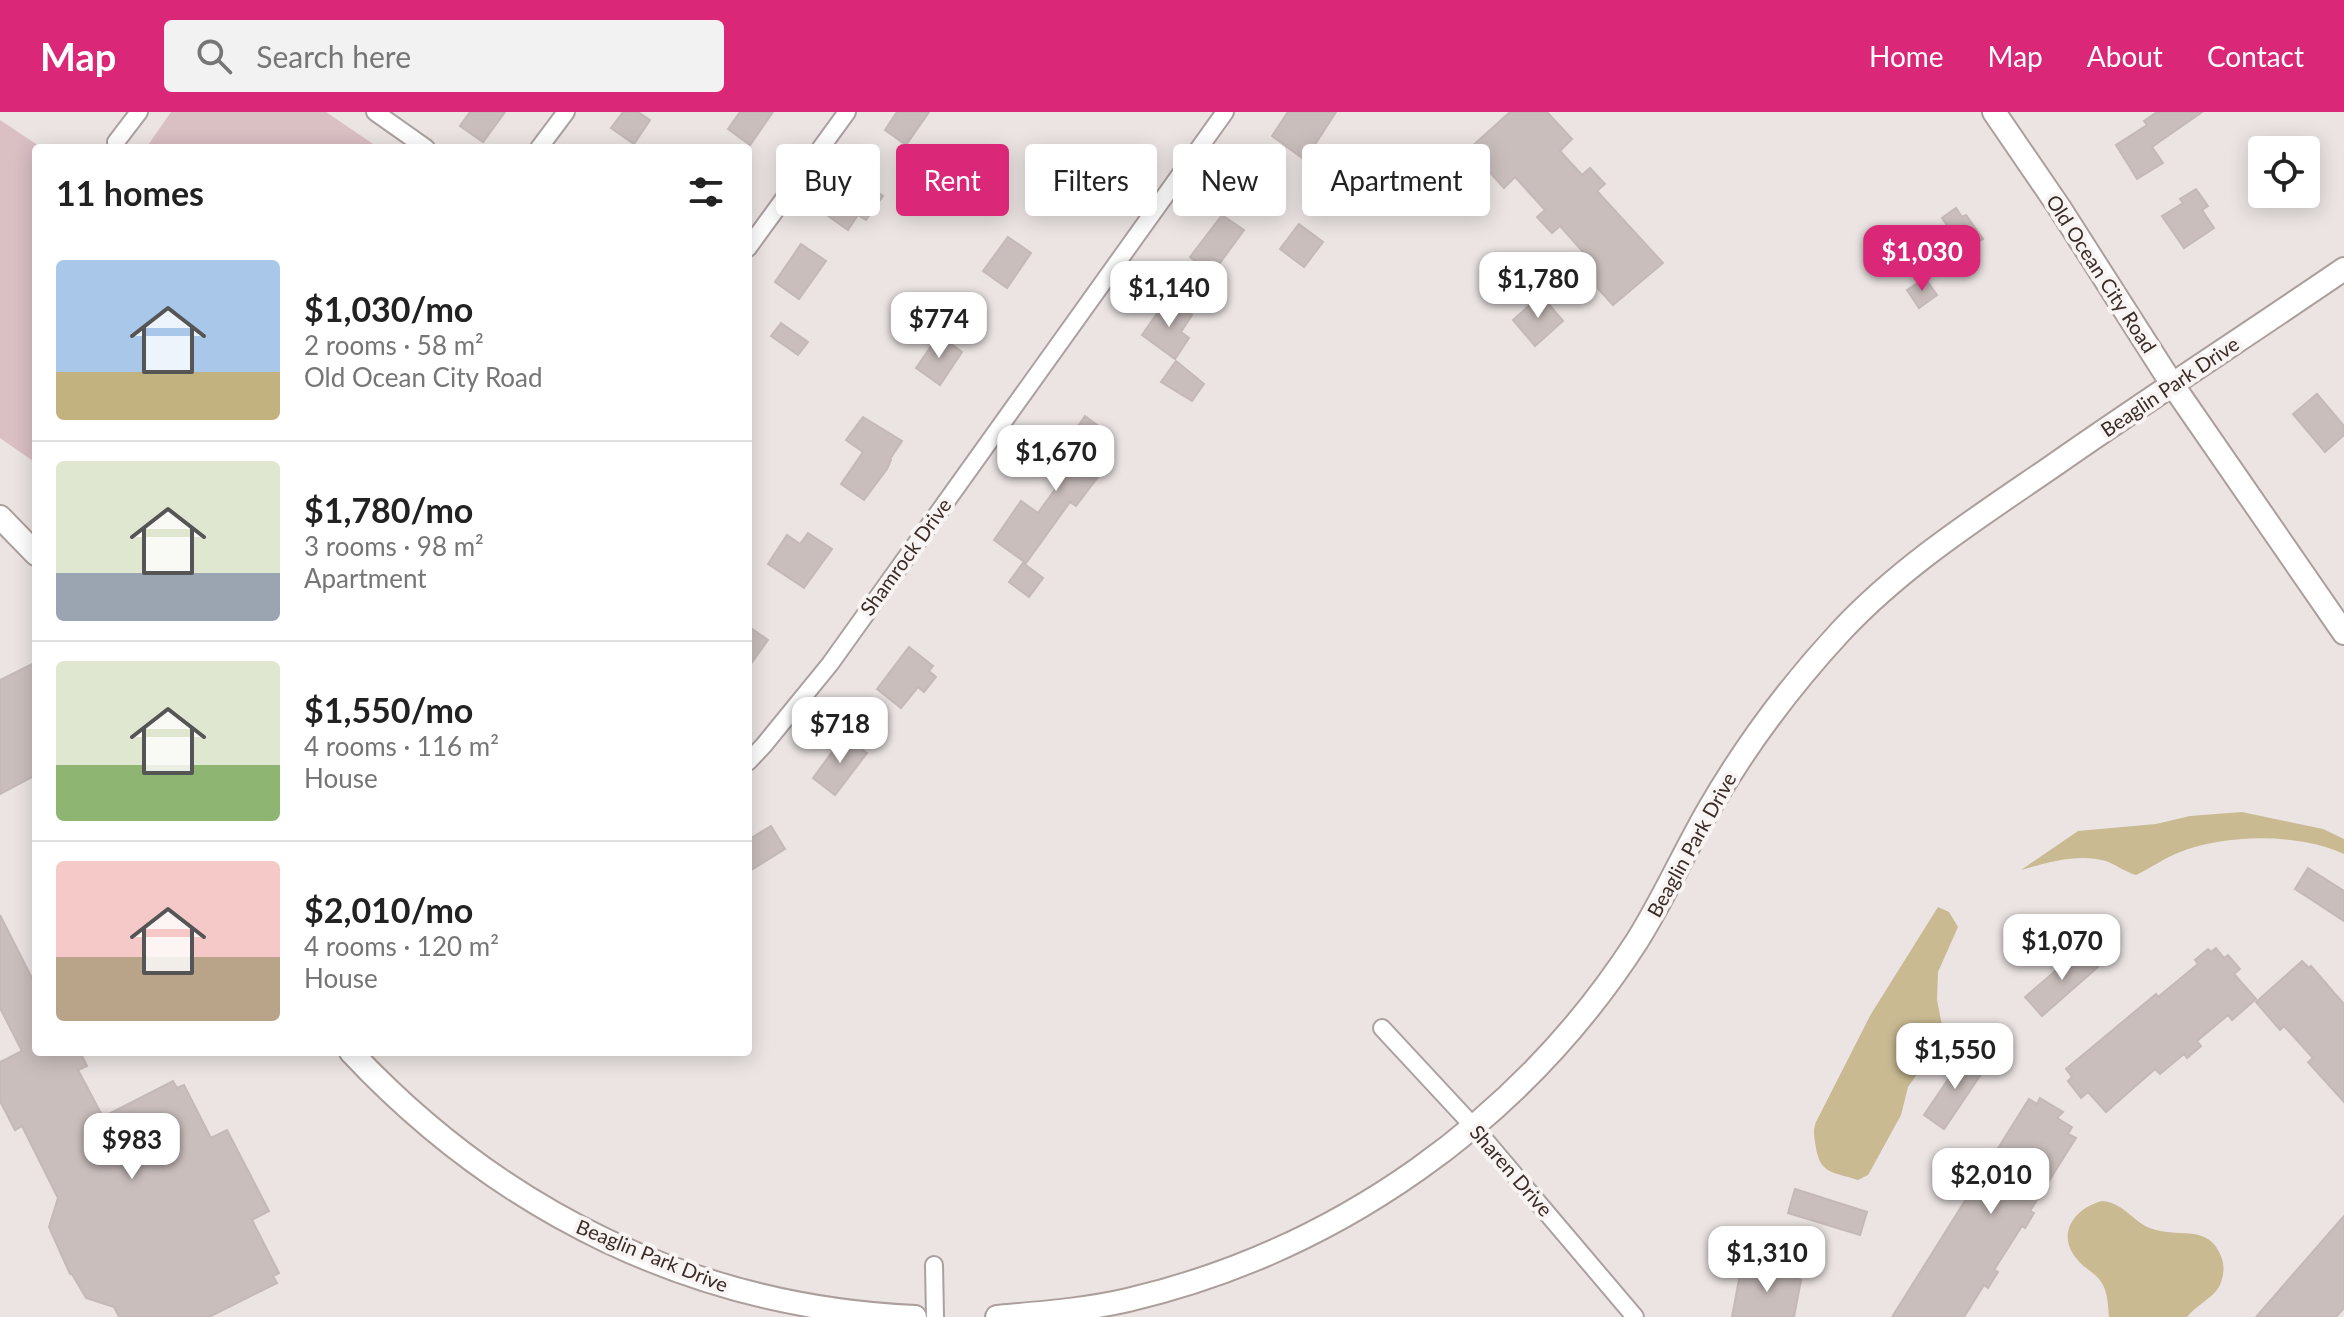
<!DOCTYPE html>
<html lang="en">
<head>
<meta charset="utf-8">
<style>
  body { margin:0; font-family:Lato,sans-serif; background:#f2f2f2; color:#222; height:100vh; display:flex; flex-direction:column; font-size:30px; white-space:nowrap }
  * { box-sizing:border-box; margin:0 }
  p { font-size:26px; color:#767676 }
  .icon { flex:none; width:44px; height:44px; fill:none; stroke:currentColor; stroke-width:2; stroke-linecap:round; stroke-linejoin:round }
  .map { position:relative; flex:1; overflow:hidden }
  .panel { position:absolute; left:32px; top:32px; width:720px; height:912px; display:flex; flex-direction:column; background:#fff; border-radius:8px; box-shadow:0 4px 20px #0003 }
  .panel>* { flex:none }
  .guide { position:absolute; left:776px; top:32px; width:760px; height:72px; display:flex; gap:16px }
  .buttons { position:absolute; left:2248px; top:24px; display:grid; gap:16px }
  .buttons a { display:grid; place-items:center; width:72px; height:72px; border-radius:8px; background:#fff; box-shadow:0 4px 20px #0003; font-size:40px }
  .price { position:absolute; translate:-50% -68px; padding:0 18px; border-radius:16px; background:#fff; color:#222; font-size:26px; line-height:52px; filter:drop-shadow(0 2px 4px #0008) }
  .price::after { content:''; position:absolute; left:50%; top:48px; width:24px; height:18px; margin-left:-12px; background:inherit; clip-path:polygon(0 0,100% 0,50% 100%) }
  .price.current { background:#db2777; color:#fff }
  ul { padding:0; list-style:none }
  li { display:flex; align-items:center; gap:24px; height:200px; padding:0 24px }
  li+li { border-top:2px solid #e0e0e0 }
  li span { display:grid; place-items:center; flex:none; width:224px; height:160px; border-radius:8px; color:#555 }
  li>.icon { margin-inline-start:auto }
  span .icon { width:96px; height:96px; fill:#fffc; stroke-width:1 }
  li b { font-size:34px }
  h2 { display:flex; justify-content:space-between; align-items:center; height:96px; padding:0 24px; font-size:34px }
  .tag { padding:0 28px; border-radius:8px; background:#fff; box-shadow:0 4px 20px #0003; font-size:28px; line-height:72px }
  .tag.current { background:#db2777; color:#fff }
  header { display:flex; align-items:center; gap:48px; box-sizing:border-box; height:112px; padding:0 40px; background:#db2777; color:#fff }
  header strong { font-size:38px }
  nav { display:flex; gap:44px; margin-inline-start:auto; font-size:28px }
  .search { width:560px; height:72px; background:#f2f2f2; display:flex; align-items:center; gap:20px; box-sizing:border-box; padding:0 28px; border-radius:8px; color:#767676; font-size:30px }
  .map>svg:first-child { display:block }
  .green { fill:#dabfc3 }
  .water { fill:#c9ba92 }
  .building { fill:#c9bebc; stroke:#c4b9b6; stroke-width:2 }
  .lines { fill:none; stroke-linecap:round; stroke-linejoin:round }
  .minor-casing { stroke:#aba19f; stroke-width:20 }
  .secondary-casing { stroke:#ac9f9b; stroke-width:26 }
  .minor { stroke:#fff; stroke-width:16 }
  .secondary { stroke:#fff; stroke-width:22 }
  .labels { text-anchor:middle; stroke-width:8; stroke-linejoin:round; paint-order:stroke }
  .street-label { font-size:20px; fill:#3a2b25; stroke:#f8f4f3 }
</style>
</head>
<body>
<header>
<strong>Map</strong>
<div class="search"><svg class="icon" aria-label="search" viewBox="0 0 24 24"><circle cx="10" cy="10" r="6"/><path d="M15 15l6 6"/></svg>Search here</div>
<nav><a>Home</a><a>Map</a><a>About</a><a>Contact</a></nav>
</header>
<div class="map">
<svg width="2344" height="1205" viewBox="0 0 2344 1205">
  <rect width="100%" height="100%" fill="#ebe4e3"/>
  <g class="green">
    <path d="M 171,0 L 326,0 L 379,36 L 146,36 Z"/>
    <path d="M 0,8 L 42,36 L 36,36 L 36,351 L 0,326 Z"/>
  </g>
  <g class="water">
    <path d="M 2242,700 L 2323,717 L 2344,727 L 2344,742 C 2298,721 2227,722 2180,740 C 2164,746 2151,756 2136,763 C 2125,760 2117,753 2106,749 C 2079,741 2048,750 2021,758 L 2078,719 L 2156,712 L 2190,704 Z"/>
    <path d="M 1938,795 L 1949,800 L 1958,815 L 1938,860 L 1937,888 L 1942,913 L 1940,929 L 1908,975 L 1901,1003 L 1872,1056 L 1868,1063 L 1858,1068 C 1830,1059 1819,1062 1815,1030 C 1814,1022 1813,1018 1816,1010 L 1871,902 Z"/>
    <path d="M 2102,1089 C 2126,1091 2134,1113 2156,1118 C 2181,1125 2209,1113 2221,1144 C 2225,1154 2224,1165 2219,1175 C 2212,1187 2196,1193 2187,1205 L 2109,1205 C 2108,1194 2108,1183 2103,1173 C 2097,1161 2084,1157 2076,1146 C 2056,1121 2075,1096 2102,1089 Z"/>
  </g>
  <g class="building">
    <path d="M 470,0 L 505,0 L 483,30 L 460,14 Z"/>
    <path d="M 623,0 L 638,0 L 650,8 L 634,32 L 611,16 Z"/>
    <path d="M 740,0 L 773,0 L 750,33 L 728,17 Z"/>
    <path d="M 897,0 L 929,0 L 906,33 L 885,18 Z"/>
    <path d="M 1288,0 L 1336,0 L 1305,48 L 1272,24 Z"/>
    <path d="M 1510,0 L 1547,0 L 1572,27 L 1560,39 L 1582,63 L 1590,56 L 1605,72 L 1597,79 L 1663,151 L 1613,193 L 1574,150 L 1584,141 L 1560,114 L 1552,121 L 1537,105 L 1545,98 L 1515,65 L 1504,76 L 1485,55 L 1477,62 L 1463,48 L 1472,40 L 1469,37 Z"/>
    <path d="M 2157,0 L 2202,0 L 2152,35 L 2163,51 L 2137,67 L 2116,33 L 2147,13 L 2144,9 Z"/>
    <path d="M 1087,33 L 1109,47 L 1082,87 L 1060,72 Z"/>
    <path d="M 852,63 L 883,84 L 866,108 L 858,103 L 848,118 L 824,101 Z"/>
    <path d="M 2196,77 L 2208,94 L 2202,98 L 2214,116 L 2184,136 L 2162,104 L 2183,91 L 2180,87 Z"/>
    <path d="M 1956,96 L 1962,105 L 1966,103 L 1983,127 L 1953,145 L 1944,132 L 1951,127 L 1944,118 L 1948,115 L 1942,106 Z"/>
    <path d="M 1222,103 L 1244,118 L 1212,162 L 1190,145 Z"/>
    <path d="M 1299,112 L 1323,130 L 1304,155 L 1280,137 Z"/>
    <path d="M 1008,125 L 1031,141 L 1007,176 L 983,159 Z"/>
    <path d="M 801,132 L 826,149 L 799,187 L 775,170 Z"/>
    <path d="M 1925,166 L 1937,183 L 1919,196 L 1907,178 Z"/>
    <path d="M 1541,183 L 1563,209 L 1535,234 L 1513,208 Z"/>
    <path d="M 1168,186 L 1192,203 L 1181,220 L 1189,226 L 1175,247 L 1142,223 Z"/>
    <path d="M 781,211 L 808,230 L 798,243 L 771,224 Z"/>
    <path d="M 939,223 L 962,240 L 940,273 L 916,256 Z"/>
    <path d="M 1176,249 L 1204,272 L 1192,289 L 1161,270 Z"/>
    <path d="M 2317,282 L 2344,314 L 2344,323 L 2325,340 L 2293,302 Z"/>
    <path d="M 1085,304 L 1109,322 L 1090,347 L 1104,357 L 1076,394 L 1070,390 L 1026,451 L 994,428 L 1021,389 L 1038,401 L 1069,358 L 1055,348 Z"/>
    <path d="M 863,305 L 902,329 L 890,347 L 891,348 L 887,357 L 864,388 L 841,372 L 863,340 L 846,328 Z"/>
    <path d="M 808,421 L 832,437 L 804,476 L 768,452 L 787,423 L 800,432 Z"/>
    <path d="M 1023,451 L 1043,466 L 1029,485 L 1009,470 Z"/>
    <path d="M 748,514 L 768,528 L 748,556 Z"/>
    <path d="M 909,535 L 933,554 L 929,559 L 936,565 L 924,580 L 918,575 L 901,596 L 877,577 Z"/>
    <path d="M 36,550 L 36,663 L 0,682 L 0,568 Z"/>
    <path d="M 844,624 L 867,641 L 835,683 L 813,666 Z"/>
    <path d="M 771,714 L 785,737 L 748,760 L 748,728 Z"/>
    <path d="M 2308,756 L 2344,779 L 2344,809 L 2295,777 Z"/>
    <path d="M 0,803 L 36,874 L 36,940 L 80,940 L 87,954 L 78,958 L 103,1005 L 173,969 L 177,976 L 184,973 L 211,1026 L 227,1018 L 269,1099 L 252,1108 L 279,1161 L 273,1164 L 277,1171 L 209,1205 L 119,1205 L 114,1195 L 86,1186 L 72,1162 L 70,1162 L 49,1115 L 58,1086 L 22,1014 L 15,1018 L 0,989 L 0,950 L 22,939 L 0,896 Z"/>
    <path d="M 2082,836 L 2098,855 L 2042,904 L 2025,885 Z"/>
    <path d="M 2216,836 L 2224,846 L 2228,843 L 2240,857 L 2234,862 L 2256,887 L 2232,908 L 2228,903 L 2197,929 L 2201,934 L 2187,946 L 2184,942 L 2160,962 L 2155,957 L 2106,1000 L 2088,980 L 2081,986 L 2068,969 L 2072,965 L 2066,957 L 2156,882 L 2158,885 L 2198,852 L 2195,848 L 2208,837 L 2211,840 Z"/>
    <path d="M 2302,849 L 2309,856 L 2311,854 L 2344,892 L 2344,990 L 2308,950 L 2313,946 L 2284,914 L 2280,918 L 2256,890 Z"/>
    <path d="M 1966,941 L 1986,955 L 1944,1017 L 1924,1003 Z"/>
    <path d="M 2040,986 L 2063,1000 L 2057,1006 L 2072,1015 L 2068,1022 L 2076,1026 L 2030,1099 L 2034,1101 L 2025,1116 L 2022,1114 L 1994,1158 L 1998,1160 L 1988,1176 L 1984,1173 L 1964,1205 L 1892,1205 L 2029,987 L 2037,992 Z"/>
    <path d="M 1795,1077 L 1867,1100 L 1860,1123 L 1788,1101 Z"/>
    <path d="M 2344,1104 L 2344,1196 L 2336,1205 L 2256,1205 Z"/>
    <path d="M 1771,1154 L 1793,1158 L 1792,1165 L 1801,1168 L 1794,1205 L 1732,1205 L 1740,1162 L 1749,1164 L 1751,1157 L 1770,1161 Z"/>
  </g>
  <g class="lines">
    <g class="minor-casing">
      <g id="minor">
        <path d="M 375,0 L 426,36"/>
        <path d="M 116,30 L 139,0"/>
        <path d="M 539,36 L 566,0"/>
        <path d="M 748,136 L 847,0"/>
        <path d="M 748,650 L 764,633 L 830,552 L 1225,0"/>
        <path d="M 1382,916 L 1474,1015 L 1635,1205"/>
        <path d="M 934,1153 L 935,1205"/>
      </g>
    </g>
    <g class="secondary-casing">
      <g id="secondary">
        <path d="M 1994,0 L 2059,95 L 2172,272 L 2344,521"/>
        <path d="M 0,405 L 36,442"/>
        <path d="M 351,940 C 501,1100 694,1195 915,1205"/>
        <path d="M 997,1205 C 1041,1201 1085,1198 1128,1188 C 1337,1139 1521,1009 1637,829 C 1664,786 1684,740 1709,697 C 1746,633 1791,573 1841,519 C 1902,454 1977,406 2050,356 C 2147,288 2246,224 2344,157"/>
      </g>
    </g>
    <use href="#minor" class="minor"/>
    <use href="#secondary" class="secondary"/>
  </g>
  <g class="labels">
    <g class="street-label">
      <text transform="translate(2101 162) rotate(57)" y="7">Old Ocean City Road</text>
      <text transform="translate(2170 275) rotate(-34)" y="7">Beaglin Park Drive</text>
      <text transform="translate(906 445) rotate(-54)" y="7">Shamrock Drive</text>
      <text transform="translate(1692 733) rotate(-61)" y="7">Beaglin Park Drive</text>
      <text transform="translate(1511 1059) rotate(49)" y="7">Sharen Drive</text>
      <text transform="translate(652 1144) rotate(22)" y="7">Beaglin Park Drive</text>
    </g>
  </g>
</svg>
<div class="buttons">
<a><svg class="icon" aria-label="locate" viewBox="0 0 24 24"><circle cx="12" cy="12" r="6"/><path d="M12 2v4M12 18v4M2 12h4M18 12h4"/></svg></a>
</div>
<b class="price current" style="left:1922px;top:181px">$1,030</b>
<b class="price" style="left:1538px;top:208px">$1,780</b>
<b class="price" style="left:1169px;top:217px">$1,140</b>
<b class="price" style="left:939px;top:248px">$774</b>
<b class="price" style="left:1056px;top:381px">$1,670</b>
<b class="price" style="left:840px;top:653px">$718</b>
<b class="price" style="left:2062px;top:870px">$1,070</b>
<b class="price" style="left:1955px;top:979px">$1,550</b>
<b class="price" style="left:132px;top:1069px">$983</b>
<b class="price" style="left:1991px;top:1104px">$2,010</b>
<b class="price" style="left:1767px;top:1182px">$1,310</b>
<div class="guide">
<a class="tag">Buy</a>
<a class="tag current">Rent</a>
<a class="tag">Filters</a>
<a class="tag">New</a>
<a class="tag">Apartment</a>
</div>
<section class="panel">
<h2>11 homes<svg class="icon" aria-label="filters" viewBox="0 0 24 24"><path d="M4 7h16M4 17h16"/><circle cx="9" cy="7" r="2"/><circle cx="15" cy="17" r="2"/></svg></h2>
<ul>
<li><span style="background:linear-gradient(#a9c7e8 70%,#c2b280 0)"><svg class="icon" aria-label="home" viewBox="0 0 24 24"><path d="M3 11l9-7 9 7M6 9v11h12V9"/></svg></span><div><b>$1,030/mo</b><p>2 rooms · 58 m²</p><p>Old Ocean City Road</p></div></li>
<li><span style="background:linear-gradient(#dfe7d0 70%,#9aa5b1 0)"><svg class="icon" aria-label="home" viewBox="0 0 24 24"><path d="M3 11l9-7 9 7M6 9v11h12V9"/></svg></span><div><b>$1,780/mo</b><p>3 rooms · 98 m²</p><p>Apartment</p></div></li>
<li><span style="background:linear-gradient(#dfe7d0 65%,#8fb573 0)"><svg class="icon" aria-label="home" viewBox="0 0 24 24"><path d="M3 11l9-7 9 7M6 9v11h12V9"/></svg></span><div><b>$1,550/mo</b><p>4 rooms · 116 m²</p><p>House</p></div></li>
<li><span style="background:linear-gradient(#f6c9c9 60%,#b9a48a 0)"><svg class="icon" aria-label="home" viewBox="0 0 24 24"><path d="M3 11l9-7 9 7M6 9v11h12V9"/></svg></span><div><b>$2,010/mo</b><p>4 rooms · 120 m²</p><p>House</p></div></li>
</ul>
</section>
</div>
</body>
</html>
